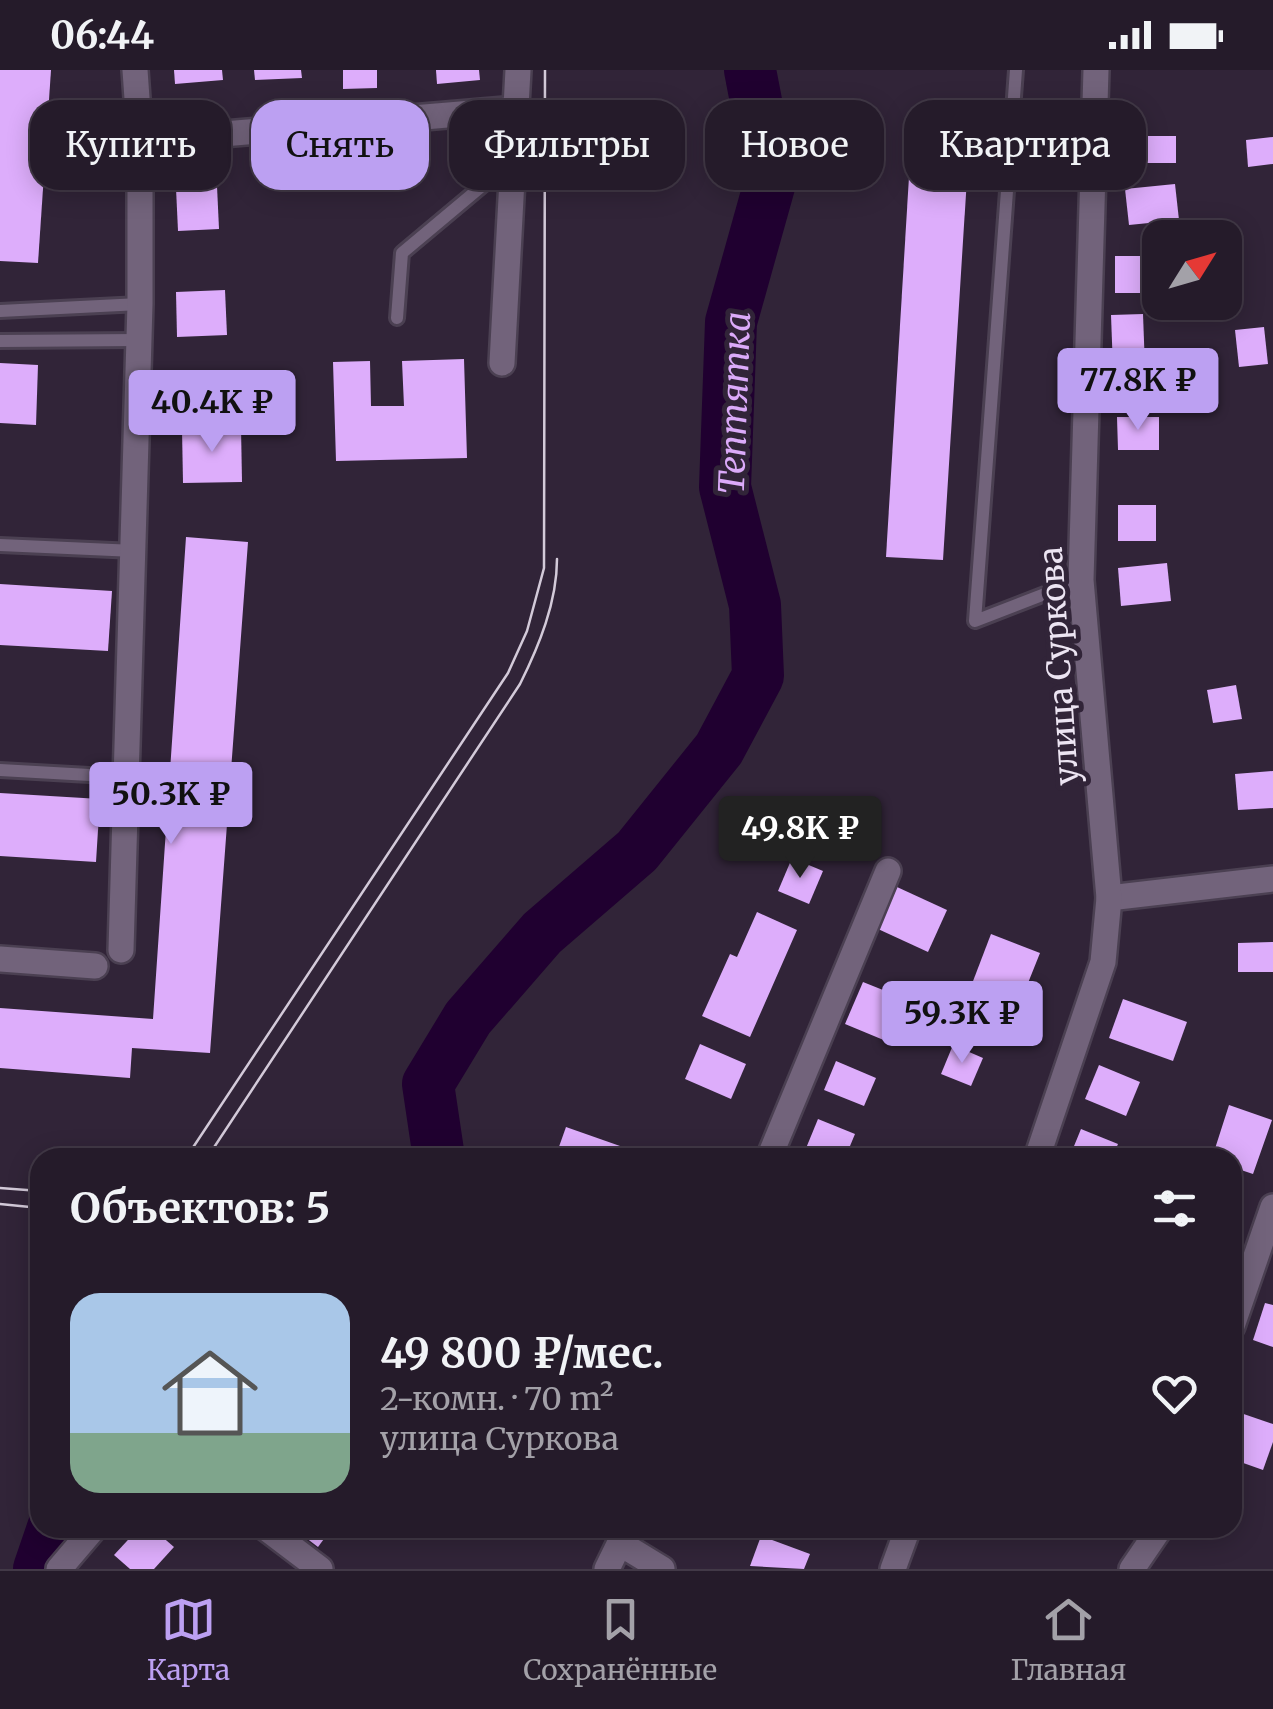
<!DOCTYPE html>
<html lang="ru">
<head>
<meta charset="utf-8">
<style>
  body { margin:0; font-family:Merriweather,serif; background:#312836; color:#f1f3f6; height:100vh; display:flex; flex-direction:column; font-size:38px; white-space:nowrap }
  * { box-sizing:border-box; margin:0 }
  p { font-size:32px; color:#a3a1a8 }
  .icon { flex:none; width:55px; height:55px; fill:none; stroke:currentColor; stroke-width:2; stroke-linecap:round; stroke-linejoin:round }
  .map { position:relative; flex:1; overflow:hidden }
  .drawer { position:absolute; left:30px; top:1078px; width:1212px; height:390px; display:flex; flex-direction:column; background:#251b2a; border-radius:30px; box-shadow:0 5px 25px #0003,0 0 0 2px #423947 }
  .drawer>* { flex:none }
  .banner { position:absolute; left:30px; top:30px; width:1215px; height:90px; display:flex; gap:20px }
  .needle { width:65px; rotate:53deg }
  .controls { position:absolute; left:1142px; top:150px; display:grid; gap:20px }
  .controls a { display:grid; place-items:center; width:100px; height:100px; border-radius:20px; background:#251b2a; box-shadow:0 5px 25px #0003,0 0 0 2px #423947; font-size:50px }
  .price { position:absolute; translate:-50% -85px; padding:0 22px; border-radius:10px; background:#bca0f2; color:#111; font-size:32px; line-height:65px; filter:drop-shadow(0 2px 5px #0008) }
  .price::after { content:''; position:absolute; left:50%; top:60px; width:30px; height:22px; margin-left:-15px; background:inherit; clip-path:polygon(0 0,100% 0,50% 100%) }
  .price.selected { background:#222; color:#fff }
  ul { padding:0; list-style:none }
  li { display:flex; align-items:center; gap:30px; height:250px; padding:0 40px }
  li span { display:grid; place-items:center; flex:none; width:280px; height:200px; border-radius:30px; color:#555 }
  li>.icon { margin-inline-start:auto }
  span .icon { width:120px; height:120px; fill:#fffc; stroke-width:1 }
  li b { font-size:42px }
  h2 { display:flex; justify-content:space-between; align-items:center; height:120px; padding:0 40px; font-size:42px }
  .pill { padding:0 35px; border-radius:30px; background:#251b2a; box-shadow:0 5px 25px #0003,0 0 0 2px #423947; font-size:35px; line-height:90px }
  .pill.selected { background:#bca0f2; color:#111 }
  .status { display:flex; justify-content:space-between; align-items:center; height:70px; padding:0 50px; background:#251b2a; direction:ltr }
  .status svg { height:28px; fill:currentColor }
  .menu { display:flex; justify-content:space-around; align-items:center; height:140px; border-top:2px solid #423947; background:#251b2a; font-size:28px; color:#a3a1a8 }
  .menu a { display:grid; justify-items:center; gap:5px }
  .menu .selected { color:#bca0f2 }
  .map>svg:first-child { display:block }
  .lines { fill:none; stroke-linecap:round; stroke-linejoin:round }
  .river { stroke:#200030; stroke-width:52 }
  .building { fill:#ddadfb }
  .lane-casing { stroke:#4b4052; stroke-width:18 }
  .street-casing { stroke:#4b4052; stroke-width:30 }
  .lane { stroke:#72637b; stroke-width:12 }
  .street { stroke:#72637b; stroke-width:25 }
  .tram { stroke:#d3cad9; stroke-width:2.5 }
  .labels { text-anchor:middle; stroke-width:10; stroke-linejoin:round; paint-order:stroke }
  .street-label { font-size:32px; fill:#ece4f2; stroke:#312438 }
  .water-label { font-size:35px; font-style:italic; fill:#dbaaf9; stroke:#312438 }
</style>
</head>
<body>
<div class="status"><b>06:44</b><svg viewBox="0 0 49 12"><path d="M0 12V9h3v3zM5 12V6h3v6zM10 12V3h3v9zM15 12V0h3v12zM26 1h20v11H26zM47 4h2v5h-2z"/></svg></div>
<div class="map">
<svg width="1273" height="1499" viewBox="0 0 1273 1499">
  <rect width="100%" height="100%" fill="#312438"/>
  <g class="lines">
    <g class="river">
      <path d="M 439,1088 L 428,1014 L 468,948 L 542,863 L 637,781 L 719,679 L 758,606 L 755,535 L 725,417 L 731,252 L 771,109 L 750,0"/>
      <path d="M 39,1499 L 53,1458"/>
    </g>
  </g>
  <g class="building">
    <path d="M 0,0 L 51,0 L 38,193 L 0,191 Z"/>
    <path d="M 174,0 L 222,0 L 223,10 L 175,14 Z"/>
    <path d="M 254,0 L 301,0 L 302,8 L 255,10 Z"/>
    <path d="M 343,0 L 377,0 L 377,18 L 343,19 Z"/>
    <path d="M 436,0 L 479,0 L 480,10 L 437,14 Z"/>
    <path d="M 912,57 L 970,60 L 943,490 L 886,487 Z"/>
    <rect x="1134" y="66" width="42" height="27"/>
    <path d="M 1273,67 L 1273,94 L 1248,97 L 1246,70 Z"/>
    <path d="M 1175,114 L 1179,150 L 1129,155 L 1125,119 Z"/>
    <path d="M 217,116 L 219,159 L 178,161 L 176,118 Z"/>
    <path d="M 1225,170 L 1232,170 L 1235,207 L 1225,209 Z"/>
    <rect x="1115" y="186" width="45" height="37"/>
    <path d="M 225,220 L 227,265 L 177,267 L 176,222 Z"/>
    <path d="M 1143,244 L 1145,298 L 1113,299 L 1111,245 Z"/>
    <path d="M 1264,257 L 1268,294 L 1239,297 L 1235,260 Z"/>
    <path d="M 464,289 L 467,388 L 336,391 L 333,292 L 370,291 L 371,336 L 404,336 L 402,291 Z"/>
    <path d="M 0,293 L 38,295 L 36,355 L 0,353 Z"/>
    <path d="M 1117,347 L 1159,347 L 1159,380 L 1118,380 Z"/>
    <path d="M 241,357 L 242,412 L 183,413 L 182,359 Z"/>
    <rect x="1118" y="435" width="38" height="36"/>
    <path d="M 186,467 L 248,472 L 210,983 L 132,978 L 130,1008 L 0,998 L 0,938 L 153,949 Z"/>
    <path d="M 1167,493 L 1171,531 L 1121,536 L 1118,498 Z"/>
    <path d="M 0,514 L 112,521 L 108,581 L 0,575 Z"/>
    <path d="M 1236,615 L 1242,649 L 1213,653 L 1207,620 Z"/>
    <path d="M 1273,701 L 1273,738 L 1238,740 L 1235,704 Z"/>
    <path d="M 0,723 L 100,729 L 96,792 L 0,786 Z"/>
    <path d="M 814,737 L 850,751 L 839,779 L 802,764 Z"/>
    <path d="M 792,788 L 823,801 L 809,834 L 778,821 Z"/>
    <path d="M 897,817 L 947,840 L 928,882 L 878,859 Z"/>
    <path d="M 757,842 L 797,860 L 750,967 L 702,946 L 730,884 L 737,887 Z"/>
    <path d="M 991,864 L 1040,883 L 1018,938 L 970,919 Z"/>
    <path d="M 1273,872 L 1273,902 L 1238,902 L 1238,873 Z"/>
    <path d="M 863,912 L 903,928 L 886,971 L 845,954 Z"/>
    <path d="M 1123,929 L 1187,952 L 1173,991 L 1109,968 Z"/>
    <path d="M 700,974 L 746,994 L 731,1029 L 685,1009 Z"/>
    <path d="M 953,975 L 983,988 L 971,1016 L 941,1004 Z"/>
    <path d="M 836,991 L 876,1008 L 864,1036 L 824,1020 Z"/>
    <path d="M 1099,995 L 1140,1012 L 1126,1046 L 1085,1029 Z"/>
    <path d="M 1229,1035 L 1272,1050 L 1253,1104 L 1232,1097 L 1232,1088 L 1212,1088 Z"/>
    <path d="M 818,1049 L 855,1064 L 845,1088 L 802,1088 Z"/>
    <path d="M 566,1057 L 620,1076 L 616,1088 L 555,1088 Z"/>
    <path d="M 1081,1059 L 1118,1074 L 1112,1088 L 1087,1088 L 1072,1081 Z"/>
    <path d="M 1265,1233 L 1273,1235 L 1273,1277 L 1253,1270 Z"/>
    <path d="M 1232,1340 L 1273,1354 L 1273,1372 L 1263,1400 L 1232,1389 Z"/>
    <path d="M 139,1458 L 152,1458 L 174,1477 L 154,1499 L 130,1499 L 114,1485 Z"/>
    <path d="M 293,1458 L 332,1458 L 318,1477 Z"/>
    <path d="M 761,1466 L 810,1484 L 804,1499 L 750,1496 Z"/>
  </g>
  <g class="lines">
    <g class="lane-casing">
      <g id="lane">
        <path d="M 1016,0 L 975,551 L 1081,510"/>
        <path d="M 0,241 L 140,234"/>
        <path d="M 397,248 L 402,183 L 513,90"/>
        <path d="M 0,271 L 139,270"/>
        <path d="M 0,475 L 135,481"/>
        <path d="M 0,700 L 125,707"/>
      </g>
    </g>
    <g class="street-casing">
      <g id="street">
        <path d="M 140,71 L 518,39"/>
        <path d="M 502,293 L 518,0"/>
        <path d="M 1109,828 L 1273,809"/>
        <path d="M 121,880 L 140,234 L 140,71 L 135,0"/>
        <path d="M 0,889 L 95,896"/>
        <path d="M 769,1088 L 888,801"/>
        <path d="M 1037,1088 L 1103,892 L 1109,828 L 1081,510 L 1096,0"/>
        <path d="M 1232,1256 L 1273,1137"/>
        <path d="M 266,1458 L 320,1499"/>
        <path d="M 621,1474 L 662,1499"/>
        <path d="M 59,1499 L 94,1458"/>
        <path d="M 607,1499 L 627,1458"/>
        <path d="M 893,1499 L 908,1458"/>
        <path d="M 1132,1499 L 1160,1458"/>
      </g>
    </g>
    <use href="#lane" class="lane"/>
    <use href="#street" class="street"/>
    <g class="tram">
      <path d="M 186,1088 L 508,603 L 527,561 L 544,498 L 545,0"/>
      <path d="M 207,1088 L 520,614 C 539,576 557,532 557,489"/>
      <path d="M 0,1118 L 40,1121"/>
      <path d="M 0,1134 L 40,1138"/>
    </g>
  </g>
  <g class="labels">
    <g class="street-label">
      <text transform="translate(1059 596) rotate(-94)" y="11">улица Суркова</text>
    </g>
    <g class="water-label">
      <text transform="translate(735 333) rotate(-88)" y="12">Тептятка</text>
    </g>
  </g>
</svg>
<div class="controls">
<a><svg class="needle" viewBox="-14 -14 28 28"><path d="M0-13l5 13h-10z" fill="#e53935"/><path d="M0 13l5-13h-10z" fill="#a3a1a8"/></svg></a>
</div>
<b class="price" style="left:1138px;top:363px">77.8K ₽</b>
<b class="price" style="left:212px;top:385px">40.4K ₽</b>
<b class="price" style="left:171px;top:777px">50.3K ₽</b>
<b class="price selected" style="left:800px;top:811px">49.8K ₽</b>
<b class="price" style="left:962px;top:996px">59.3K ₽</b>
<div class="banner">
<a class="pill">Купить</a>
<a class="pill selected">Снять</a>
<a class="pill">Фильтры</a>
<a class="pill">Новое</a>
<a class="pill">Квартира</a>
</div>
<section class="drawer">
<h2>Объектов: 5<svg class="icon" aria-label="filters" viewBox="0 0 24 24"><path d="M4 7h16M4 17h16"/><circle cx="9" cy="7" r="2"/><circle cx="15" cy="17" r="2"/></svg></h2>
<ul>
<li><span style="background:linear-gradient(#a9c7e8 70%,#7fa58c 0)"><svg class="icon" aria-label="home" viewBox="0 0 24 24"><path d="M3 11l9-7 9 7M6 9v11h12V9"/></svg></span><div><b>49 800 ₽/мес.</b><p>2-комн. · 70 m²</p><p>улица Суркова</p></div><svg class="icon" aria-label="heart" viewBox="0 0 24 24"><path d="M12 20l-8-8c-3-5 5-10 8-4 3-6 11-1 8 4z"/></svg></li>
</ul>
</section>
</div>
<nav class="menu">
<a class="selected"><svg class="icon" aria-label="map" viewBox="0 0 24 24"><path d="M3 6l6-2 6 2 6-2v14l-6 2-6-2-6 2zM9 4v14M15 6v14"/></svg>Карта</a>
<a><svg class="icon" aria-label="saved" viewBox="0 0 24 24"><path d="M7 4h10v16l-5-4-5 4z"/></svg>Сохранённые</a>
<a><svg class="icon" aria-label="home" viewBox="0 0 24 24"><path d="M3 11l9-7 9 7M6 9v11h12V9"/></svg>Главная</a>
</nav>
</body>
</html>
